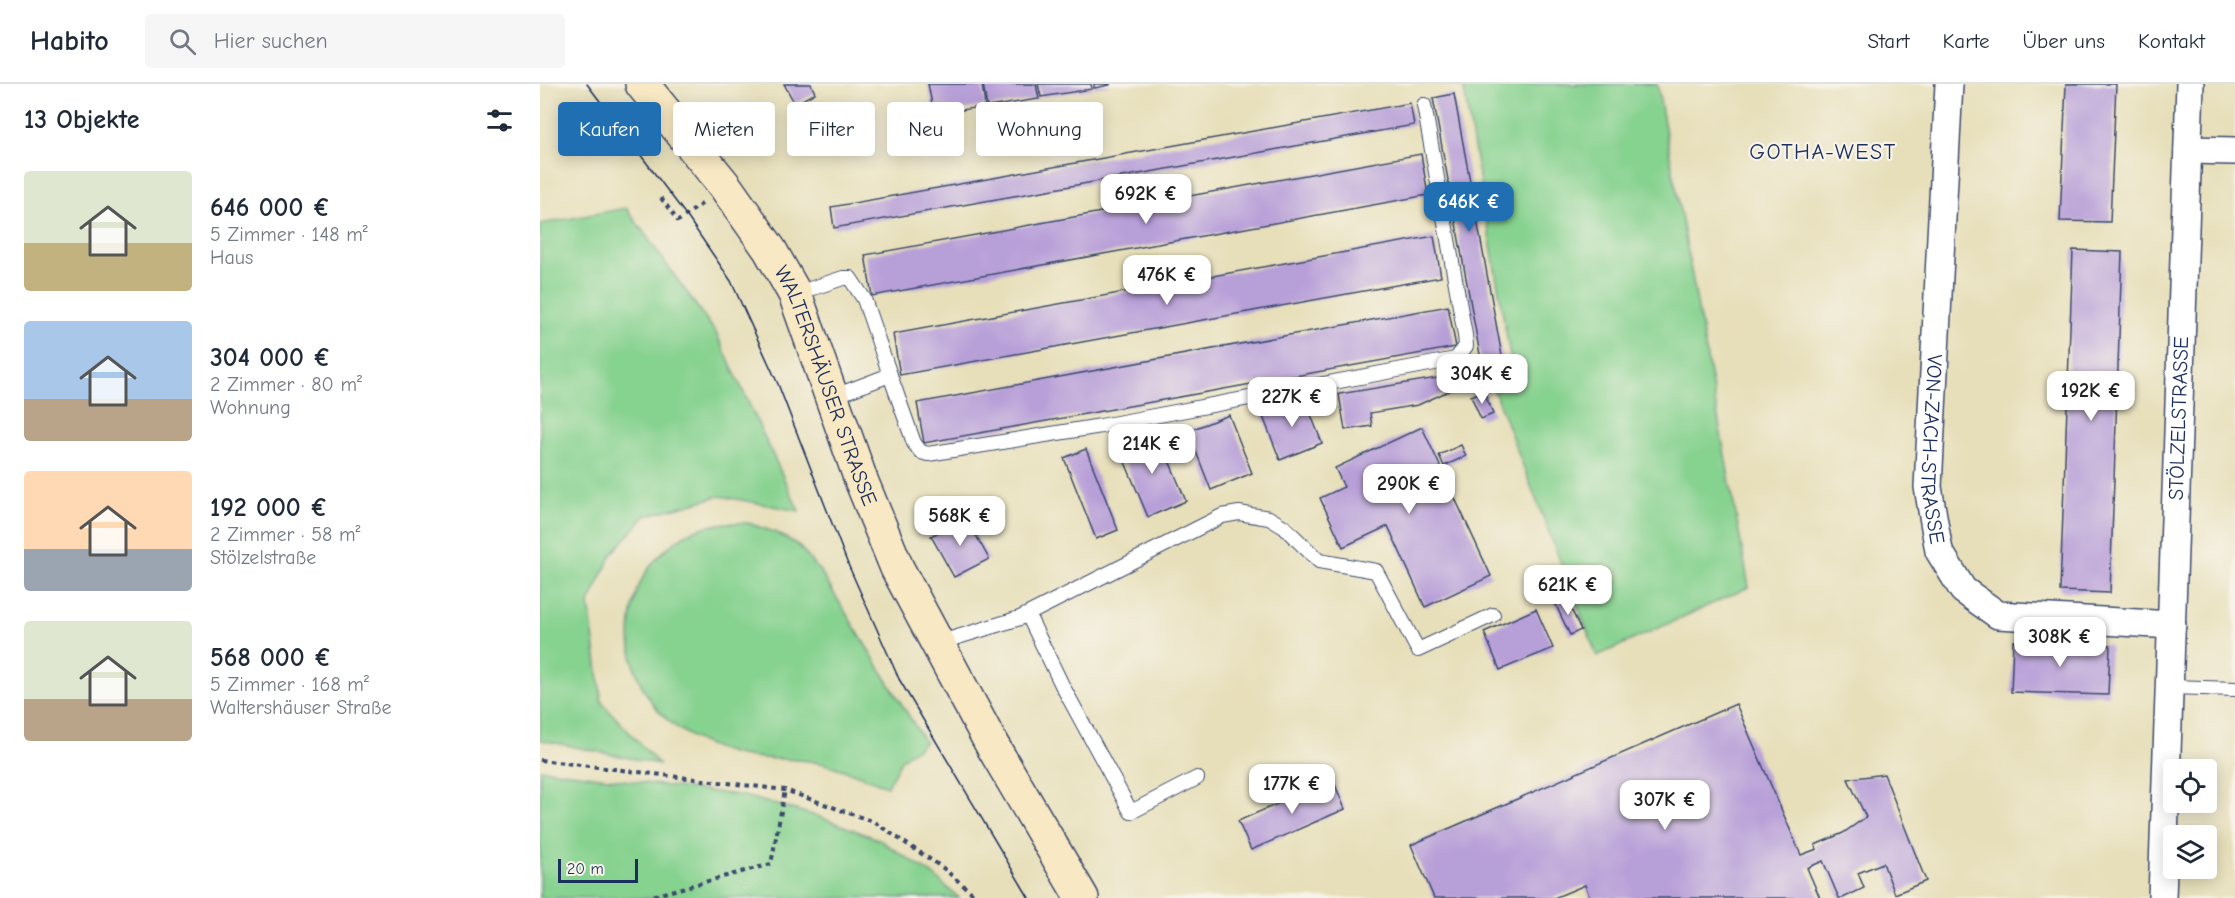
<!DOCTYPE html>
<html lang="de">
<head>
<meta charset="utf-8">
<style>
  body { margin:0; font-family:"Comic Neue",sans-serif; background:#f6f6f7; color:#1f2937; height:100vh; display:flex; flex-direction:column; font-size:22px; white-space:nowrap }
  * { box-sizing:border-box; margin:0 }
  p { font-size:20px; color:#747a83 }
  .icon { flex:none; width:33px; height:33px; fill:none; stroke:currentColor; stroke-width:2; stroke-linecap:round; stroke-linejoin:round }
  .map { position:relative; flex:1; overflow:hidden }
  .details { display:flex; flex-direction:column; background:#fff; width:540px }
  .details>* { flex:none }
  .guide { position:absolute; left:18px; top:18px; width:570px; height:54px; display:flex; gap:12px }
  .tools { position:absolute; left:1623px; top:675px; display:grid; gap:12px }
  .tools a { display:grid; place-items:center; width:54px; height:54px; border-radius:6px; background:#fff; box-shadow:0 3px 15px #0003; font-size:30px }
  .scale { position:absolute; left:18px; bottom:15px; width:80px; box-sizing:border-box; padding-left:6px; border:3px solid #1b2f5e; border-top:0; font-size:16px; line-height:21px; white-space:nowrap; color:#1b2f5e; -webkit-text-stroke:4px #f7f3e8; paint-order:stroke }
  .price { position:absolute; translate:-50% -51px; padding:0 14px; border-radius:12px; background:#fff; color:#222; font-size:20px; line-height:39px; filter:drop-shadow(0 2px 3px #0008) }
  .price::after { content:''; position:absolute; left:50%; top:36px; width:18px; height:14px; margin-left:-9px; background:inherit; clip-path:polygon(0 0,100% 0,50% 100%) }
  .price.on { background:#1f6fb2; color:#fff }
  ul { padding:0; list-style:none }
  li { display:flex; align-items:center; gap:18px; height:150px; padding:0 24px }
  li span { display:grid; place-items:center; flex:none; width:168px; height:120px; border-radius:6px; color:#555 }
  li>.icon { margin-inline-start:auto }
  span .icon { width:72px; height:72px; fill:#fffc; stroke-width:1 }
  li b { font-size:26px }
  h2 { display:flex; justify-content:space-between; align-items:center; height:72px; padding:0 24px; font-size:26px }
  .chip { padding:0 21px; border-radius:6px; background:#fff; box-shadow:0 3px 15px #0003; font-size:21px; line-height:54px }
  .chip.on { background:#1f6fb2; color:#fff }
  header { display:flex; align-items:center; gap:36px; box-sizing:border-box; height:84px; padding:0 30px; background:#fff; border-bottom:2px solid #e0e1e3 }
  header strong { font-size:28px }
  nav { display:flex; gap:33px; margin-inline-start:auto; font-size:21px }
  .search { width:420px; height:54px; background:#f6f6f7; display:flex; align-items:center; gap:15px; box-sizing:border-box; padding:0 21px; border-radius:6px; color:#747a83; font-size:22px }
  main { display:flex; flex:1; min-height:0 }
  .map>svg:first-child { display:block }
  .green { fill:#86d28f; stroke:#508076; stroke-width:1.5 }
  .building { fill:#b79fd8 }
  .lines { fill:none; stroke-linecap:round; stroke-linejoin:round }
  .service-casing { stroke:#3a496c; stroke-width:16 }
  .minor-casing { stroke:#3a496c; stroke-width:30 }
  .secondary-casing { stroke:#3a496c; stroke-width:36 }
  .path { stroke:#3a496c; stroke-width:4; stroke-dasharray:4.5 4.5; stroke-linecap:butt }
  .service { stroke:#fff; stroke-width:14 }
  .minor { stroke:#fff; stroke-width:27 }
  .secondary { stroke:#f8e8c3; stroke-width:33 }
  .tram { stroke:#1b2f5e; stroke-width:1.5 }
  .labels { text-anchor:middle; stroke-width:4.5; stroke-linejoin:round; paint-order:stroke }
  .street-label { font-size:21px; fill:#1b2f5e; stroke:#f7f3e8 }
  .neighbourhood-label { font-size:22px; letter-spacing:1.5px; fill:#1b2f5e; stroke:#f7f3e8 }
</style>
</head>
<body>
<header>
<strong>Habito</strong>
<div class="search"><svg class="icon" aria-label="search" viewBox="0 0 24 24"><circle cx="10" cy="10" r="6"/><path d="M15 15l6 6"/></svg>Hier suchen</div>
<nav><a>Start</a><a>Karte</a><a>Über uns</a><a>Kontakt</a></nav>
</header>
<main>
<section class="details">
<h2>13 Objekte<svg class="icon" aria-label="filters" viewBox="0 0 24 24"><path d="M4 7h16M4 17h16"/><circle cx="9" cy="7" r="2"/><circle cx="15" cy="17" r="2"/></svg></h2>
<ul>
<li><span style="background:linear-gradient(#dfe7d0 60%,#c2b280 0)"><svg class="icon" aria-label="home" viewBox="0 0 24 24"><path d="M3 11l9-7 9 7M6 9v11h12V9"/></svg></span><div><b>646 000 €</b><p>5 Zimmer · 148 m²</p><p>Haus</p></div></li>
<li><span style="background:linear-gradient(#a9c7e8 65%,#b9a48a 0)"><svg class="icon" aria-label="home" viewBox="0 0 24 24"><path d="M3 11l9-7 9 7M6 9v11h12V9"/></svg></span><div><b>304 000 €</b><p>2 Zimmer · 80 m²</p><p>Wohnung</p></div></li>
<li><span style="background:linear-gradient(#ffd9b3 65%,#9aa5b1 0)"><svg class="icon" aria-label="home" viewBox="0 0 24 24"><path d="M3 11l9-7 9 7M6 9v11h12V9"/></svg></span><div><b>192 000 €</b><p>2 Zimmer · 58 m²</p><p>Stölzelstraße</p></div></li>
<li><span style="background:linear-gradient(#dfe7d0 65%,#b9a48a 0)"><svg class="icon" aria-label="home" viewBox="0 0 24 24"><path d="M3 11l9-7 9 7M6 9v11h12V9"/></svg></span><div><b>568 000 €</b><p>5 Zimmer · 168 m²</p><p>Waltershäuser Straße</p></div></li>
</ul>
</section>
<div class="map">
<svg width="1695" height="814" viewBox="0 0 1695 814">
  <rect width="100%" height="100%" fill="#f7f3e8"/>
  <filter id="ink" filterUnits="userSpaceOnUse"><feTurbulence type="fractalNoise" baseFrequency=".0167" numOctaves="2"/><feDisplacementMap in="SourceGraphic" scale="12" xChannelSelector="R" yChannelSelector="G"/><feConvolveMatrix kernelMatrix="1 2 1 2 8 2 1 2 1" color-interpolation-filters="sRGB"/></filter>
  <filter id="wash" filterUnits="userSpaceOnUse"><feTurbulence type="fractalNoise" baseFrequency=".008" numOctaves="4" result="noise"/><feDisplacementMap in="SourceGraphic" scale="24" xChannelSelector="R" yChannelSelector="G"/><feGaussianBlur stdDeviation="1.35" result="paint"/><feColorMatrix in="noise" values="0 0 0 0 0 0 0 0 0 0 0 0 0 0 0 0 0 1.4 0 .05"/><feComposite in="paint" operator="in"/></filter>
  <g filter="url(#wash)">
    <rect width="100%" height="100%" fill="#e7dfb9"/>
    <g class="green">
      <path d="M 923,0 L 1117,0 L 1209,503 L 1057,572 L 949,294 L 972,283 Z"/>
      <path d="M 86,124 L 176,249 L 259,427 L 180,412 L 105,432 L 72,470 L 49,519 L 62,619 L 119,680 L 0,656 L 0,140 Z"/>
      <path d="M 186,439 L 208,439 L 237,449 L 258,461 L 282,490 L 385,658 L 362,675 L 347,702 C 322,693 296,681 269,677 C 242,674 214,676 188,668 C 112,646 74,584 97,507 C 105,483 126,462 147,450 C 159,443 173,441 186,439 Z"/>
      <path d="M 0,685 L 204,712 L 277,732 L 338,755 L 392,790 L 419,814 L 0,814 Z"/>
    </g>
    <g id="blocks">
      <g class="building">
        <path d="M 244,0 L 271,0 L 275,9 L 255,20 Z"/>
        <path d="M 388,0 L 442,0 L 445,22 L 394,31 Z"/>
        <path d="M 443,0 L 496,0 L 499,15 L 447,23 Z"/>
        <path d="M 498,0 L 551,0 L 552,5 L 501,13 Z"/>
        <path d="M 554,0 L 570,0 L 570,1 L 554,4 Z"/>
        <path d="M 1526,0 L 1576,0 L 1570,138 L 1520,137 Z"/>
        <path d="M 914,10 L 964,283 L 943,287 L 893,14 Z"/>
        <path d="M 870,19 L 874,41 L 294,144 L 291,123 Z"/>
        <path d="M 881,70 L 888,111 L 332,212 L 325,171 Z"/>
        <path d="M 894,152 L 901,193 L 360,291 L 353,250 Z"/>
        <path d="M 1533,166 L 1582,168 L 1570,509 L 1520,507 Z"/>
        <path d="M 908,222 L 916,263 L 384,359 L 377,319 Z"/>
        <path d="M 909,292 L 911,306 L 878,321 L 830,329 L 832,342 L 805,346 L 799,310 Z"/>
        <path d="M 944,307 L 953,330 L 941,335 L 931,312 Z"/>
        <path d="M 764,313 L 782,359 L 740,376 L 722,330 Z"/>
        <path d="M 689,331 L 712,389 L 671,406 L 648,347 Z"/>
        <path d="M 882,343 L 951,492 L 885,523 L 848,442 L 803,463 L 780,414 L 804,403 L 795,384 Z"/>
        <path d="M 617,348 L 646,417 L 608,433 L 579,364 Z"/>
        <path d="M 921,361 L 926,372 L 904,382 L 899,371 Z"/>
        <path d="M 546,365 L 578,446 L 556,455 L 524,374 Z"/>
        <path d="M 426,433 L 449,475 L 414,493 L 391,452 Z"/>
        <path d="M 1025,512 L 1041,546 L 1030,551 L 1014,517 Z"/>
        <path d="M 996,525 L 1013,564 L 960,586 L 944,548 Z"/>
        <path d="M 1473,557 L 1570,561 L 1568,611 L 1471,608 Z"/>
        <path d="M 1196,620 L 1261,771 L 1277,765 L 1275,761 L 1303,749 L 1326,733 L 1308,695 L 1344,690 L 1386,797 L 1355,810 L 1343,779 L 1318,789 L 1324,804 L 1303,814 L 1299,814 L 1283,777 L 1267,784 L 1280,814 L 1050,814 L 1045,801 L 1014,814 L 894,814 L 871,761 Z"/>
        <path d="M 793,696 L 805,725 L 711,766 L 698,737 Z"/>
      </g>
    </g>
  </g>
  <g filter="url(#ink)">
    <use href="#blocks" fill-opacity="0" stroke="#3a496c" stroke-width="1.5"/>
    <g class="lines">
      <g class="service-casing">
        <g id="service">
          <path d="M 255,210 L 303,194 L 310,194 L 324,215 L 350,291 L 292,313"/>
          <path d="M 350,291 L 374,359 L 381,368 L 388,370 L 561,342 L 916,275 L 926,262 L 925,251 L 884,21"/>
          <path d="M 488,531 L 522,601 L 591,728 L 657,694"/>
          <path d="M 398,559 L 480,534 L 682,432 L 699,429 L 729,434 L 744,443 L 779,477 L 836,487 L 878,566 L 953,531"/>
          <path d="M 1630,603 L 1695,605"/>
        </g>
      </g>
      <g class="minor-casing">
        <g id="minor">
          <path id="s1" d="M 1409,0 L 1388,403 L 1399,467 L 1423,506 L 1458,531 L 1632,541"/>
          <path d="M 1648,66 L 1695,67"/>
          <path id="s2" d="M 1622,814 L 1650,0"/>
        </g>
      </g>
      <g class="secondary-casing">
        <g id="secondary">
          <path id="s3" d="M 102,0 L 185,102 L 230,166 L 255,210 L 321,396 L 357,484 L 452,661 L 542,814"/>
        </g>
      </g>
      <g class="path">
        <path d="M 121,114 L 138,137 L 163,119"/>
        <path d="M 0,676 L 245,706 L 334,738 L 403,784 L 438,814"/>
        <path d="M 105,814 L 231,780 L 245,706"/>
      </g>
      <use href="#service" class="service"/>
      <use href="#minor" class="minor"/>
      <use href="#secondary" class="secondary"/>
      <path class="tram" d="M 47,0 L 146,131 L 191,197 L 238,300 L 307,478 L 359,595 L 489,814"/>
    </g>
  </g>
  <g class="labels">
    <g class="street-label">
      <text dy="7" stroke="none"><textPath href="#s3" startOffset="357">WALTERSHÄUSER STRASSE</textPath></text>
      <text dy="7" stroke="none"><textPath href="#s2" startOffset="480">STÖLZELSTRASSE</textPath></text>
      <text dy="7" stroke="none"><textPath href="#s1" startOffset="366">VON-ZACH-STRASSE</textPath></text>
    </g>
    <g class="neighbourhood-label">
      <text x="1283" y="75">GOTHA-WEST</text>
    </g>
  </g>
</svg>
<div class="tools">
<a><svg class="icon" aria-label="locate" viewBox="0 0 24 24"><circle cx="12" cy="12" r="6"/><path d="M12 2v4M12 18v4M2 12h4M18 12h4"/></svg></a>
<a><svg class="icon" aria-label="layers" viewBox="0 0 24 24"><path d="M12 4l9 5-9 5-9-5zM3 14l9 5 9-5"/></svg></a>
</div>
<div class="scale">20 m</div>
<b class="price" style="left:606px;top:141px">692K €</b>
<b class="price on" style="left:929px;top:149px">646K €</b>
<b class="price" style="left:627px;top:222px">476K €</b>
<b class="price" style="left:942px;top:321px">304K €</b>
<b class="price" style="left:1551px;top:338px">192K €</b>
<b class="price" style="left:752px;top:344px">227K €</b>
<b class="price" style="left:612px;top:391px">214K €</b>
<b class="price" style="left:869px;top:431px">290K €</b>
<b class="price" style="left:420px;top:463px">568K €</b>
<b class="price" style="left:1028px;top:532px">621K €</b>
<b class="price" style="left:1520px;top:584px">308K €</b>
<b class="price" style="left:752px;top:731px">177K €</b>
<b class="price" style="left:1125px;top:747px">307K €</b>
<div class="guide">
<a class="chip on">Kaufen</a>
<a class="chip">Mieten</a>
<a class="chip">Filter</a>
<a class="chip">Neu</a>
<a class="chip">Wohnung</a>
</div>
</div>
</main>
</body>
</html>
